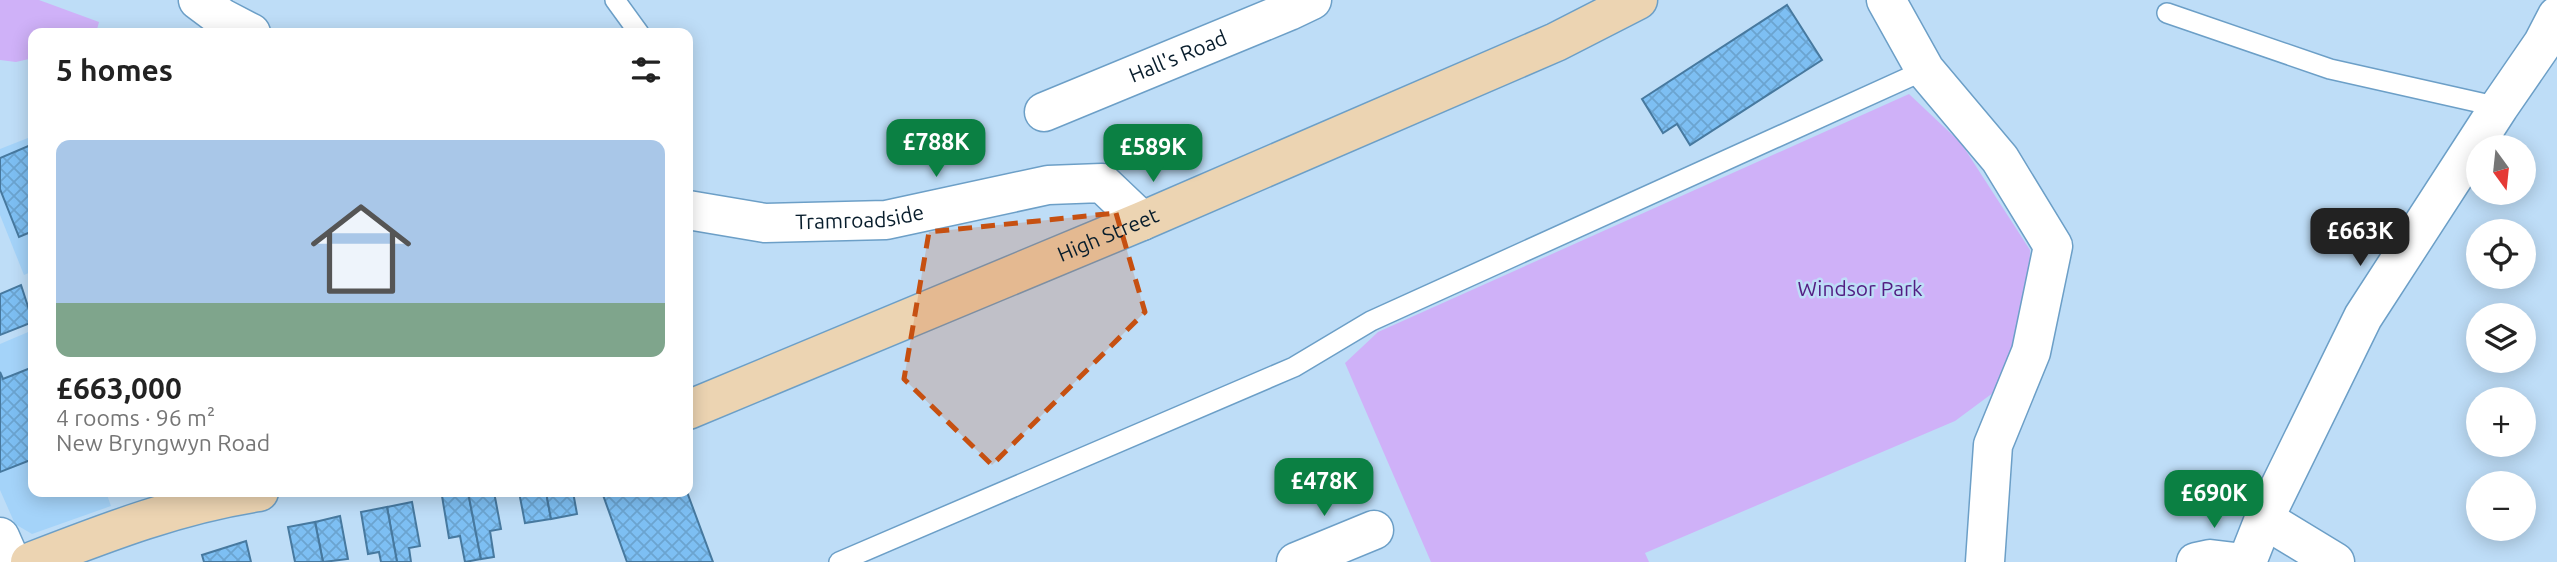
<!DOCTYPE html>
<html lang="en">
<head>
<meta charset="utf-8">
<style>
  body { margin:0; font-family:Ubuntu,sans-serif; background:#f6f6f6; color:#222; height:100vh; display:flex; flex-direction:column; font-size:26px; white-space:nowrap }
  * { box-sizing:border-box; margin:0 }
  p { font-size:23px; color:#767676 }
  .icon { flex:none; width:38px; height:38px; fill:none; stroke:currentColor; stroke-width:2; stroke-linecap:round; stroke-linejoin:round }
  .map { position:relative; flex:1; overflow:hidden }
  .sheet { position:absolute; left:28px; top:28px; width:665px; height:469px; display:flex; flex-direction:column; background:#fff; border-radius:14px; box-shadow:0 4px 18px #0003 }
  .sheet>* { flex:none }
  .needle { width:46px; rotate:165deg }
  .buttons { position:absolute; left:2466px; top:135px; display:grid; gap:14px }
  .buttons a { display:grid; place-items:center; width:70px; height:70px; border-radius:50%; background:#fff; box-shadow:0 4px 18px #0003; font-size:35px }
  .price { position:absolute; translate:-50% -60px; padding:0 16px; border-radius:14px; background:#0b8043; color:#fff; font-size:23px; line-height:46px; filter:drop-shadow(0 2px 4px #0008) }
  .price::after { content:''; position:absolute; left:50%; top:42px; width:21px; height:16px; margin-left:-10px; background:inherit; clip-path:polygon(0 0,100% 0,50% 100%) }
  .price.current { background:#222; color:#fff }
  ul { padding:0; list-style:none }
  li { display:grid; align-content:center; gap:14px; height:371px; padding:0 28px }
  li span { display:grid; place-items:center; height:217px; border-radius:14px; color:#555 }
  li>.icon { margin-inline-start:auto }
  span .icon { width:126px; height:126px; fill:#fffc; stroke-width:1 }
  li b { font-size:30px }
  h2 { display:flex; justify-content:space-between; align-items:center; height:84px; padding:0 28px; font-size:30px }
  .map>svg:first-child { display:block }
  .built { fill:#a4d3f9 }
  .park { fill:#cfb1f8 }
  .building { fill:url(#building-cross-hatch); stroke:#47799f; stroke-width:2 }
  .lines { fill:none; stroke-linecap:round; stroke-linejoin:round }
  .lane-casing { stroke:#6c9fc7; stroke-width:22 }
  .street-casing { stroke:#6c9fc7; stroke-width:41 }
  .secondary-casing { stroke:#6c9fc7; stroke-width:41 }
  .lane { stroke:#fff; stroke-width:19 }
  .street { stroke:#fff; stroke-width:38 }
  .secondary { stroke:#ecd4b2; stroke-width:38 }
  .marked { fill:#c65011; fill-opacity:0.2; stroke:#c65011; stroke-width:5; stroke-dasharray:14 9; stroke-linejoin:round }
  .labels { text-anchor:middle; stroke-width:5; stroke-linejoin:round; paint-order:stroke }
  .street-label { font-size:21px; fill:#081d2c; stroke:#beddf7 }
  .park-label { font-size:21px; fill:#521d82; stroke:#beddf7 }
</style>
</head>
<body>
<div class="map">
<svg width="2557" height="562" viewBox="0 0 2557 562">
  <defs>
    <pattern id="building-cross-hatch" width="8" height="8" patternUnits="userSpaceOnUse" patternTransform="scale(1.75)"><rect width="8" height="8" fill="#7dbff3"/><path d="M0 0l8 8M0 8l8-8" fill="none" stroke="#6ba4d0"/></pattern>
  </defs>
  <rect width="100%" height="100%" fill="#beddf7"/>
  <g class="built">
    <path d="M 33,136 L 33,271 L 24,275 L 0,215 L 0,149 Z"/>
    <path d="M 33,330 L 33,492 L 106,492 L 111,506 L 32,534 L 15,524 L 0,490 L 0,344 Z"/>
  </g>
  <g class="park">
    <path d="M 0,0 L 39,0 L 99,22 L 96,33 L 33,33 L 33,58 L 16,62 L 0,60 Z"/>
    <path d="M 1909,94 L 1961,143 L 2030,250 L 2029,298 L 2005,384 L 1955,421 L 1645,553 L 1649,562 L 1431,562 L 1345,363 L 1378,332 Z"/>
  </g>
  <g class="building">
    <path d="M 1787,5 L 1822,60 L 1690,145 L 1677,124 L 1663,133 L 1642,99 Z"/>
    <path d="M 33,144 L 33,231 L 19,237 L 0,189 L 0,158 Z"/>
    <path d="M 21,285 L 33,322 L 0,335 L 0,294 Z"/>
    <path d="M 33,367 L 33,459 L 0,472 L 0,372 L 3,379 Z"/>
    <path d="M 461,492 L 468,492 L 481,559 L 465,562 L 460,536 L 449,538 L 442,496 Z"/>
    <path d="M 468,492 L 494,492 L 501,529 L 490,531 L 494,557 L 481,559 Z"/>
    <path d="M 519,492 L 546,492 L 551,519 L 525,523 Z"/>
    <path d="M 546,492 L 573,492 L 577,514 L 551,519 Z"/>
    <path d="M 610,492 L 687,492 L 713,562 L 627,562 L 603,495 Z"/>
    <path d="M 412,502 L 420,546 L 409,548 L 411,562 L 397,562 L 387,507 Z"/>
    <path d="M 387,507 L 397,562 L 381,562 L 379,552 L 368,554 L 361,512 Z"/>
    <path d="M 340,516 L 348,559 L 323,562 L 315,522 Z"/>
    <path d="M 315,522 L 323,562 L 295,562 L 288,527 Z"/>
    <path d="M 246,541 L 251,562 L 204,562 L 202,555 Z"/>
  </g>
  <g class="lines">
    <g class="lane-casing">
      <g id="lane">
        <path d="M 615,0 L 639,33"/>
        <path d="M 2167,13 L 2330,69 L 2499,107"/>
        <path d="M 839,562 L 1294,367 L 1371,321 L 1925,70"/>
      </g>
    </g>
    <g class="street-casing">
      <g id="street">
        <path d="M 198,0 L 222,18 L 251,33"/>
        <path d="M 1886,0 L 1925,70 L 2000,159 L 2053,246 L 2031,352 L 1993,445 L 1985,562"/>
        <path id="s1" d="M 1044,112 L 1289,11 L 1312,0"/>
        <path id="s2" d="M 688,210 L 765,223 L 886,220 L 1048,185 L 1102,183 L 1142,221"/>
        <path d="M 2264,519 L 2335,562"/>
        <path d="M 0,537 L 11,562"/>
        <path d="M 1296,562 L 1374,530"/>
        <path d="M 2196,562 L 2210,559 L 2235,562"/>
        <path d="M 2247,562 L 2264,519 L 2363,317 L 2499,107 L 2543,43 L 2557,16"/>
      </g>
    </g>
    <g class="secondary-casing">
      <g id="secondary">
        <path id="s3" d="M 688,410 L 1142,221 L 1556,42 L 1638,0"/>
        <path d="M 30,562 C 105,533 179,504 259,492"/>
      </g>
    </g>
    <use href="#lane" class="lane"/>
    <use href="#street" class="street"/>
    <use href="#secondary" class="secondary"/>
  </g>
  <path class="marked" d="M 1116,213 L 1145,312 L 992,465 L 904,379 L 929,232 Z"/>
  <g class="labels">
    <g class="street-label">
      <text dy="7" stroke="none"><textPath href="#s1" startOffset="145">Hall's Road</textPath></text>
      <text dy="7" stroke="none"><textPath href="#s2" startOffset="173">Tramroadside</textPath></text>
      <text dy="7" stroke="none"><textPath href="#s3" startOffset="455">High Street</textPath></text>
    </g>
    <g class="park-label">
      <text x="1860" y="296">Windsor Park</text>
    </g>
  </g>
</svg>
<div class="buttons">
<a><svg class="needle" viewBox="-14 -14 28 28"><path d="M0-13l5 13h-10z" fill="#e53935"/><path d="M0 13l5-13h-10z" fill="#767676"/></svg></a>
<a><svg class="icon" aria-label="locate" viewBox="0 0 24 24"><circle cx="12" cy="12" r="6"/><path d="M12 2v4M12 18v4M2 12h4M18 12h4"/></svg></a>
<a><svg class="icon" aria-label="layers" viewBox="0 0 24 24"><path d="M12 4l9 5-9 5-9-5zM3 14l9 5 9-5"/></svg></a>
<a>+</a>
<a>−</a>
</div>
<b class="price" style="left:936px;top:179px">£788K</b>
<b class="price" style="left:1153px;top:184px">£589K</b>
<b class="price current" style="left:2360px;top:268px">£663K</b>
<b class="price" style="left:1324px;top:518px">£478K</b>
<b class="price" style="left:2214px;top:530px">£690K</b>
<section class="sheet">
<h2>5 homes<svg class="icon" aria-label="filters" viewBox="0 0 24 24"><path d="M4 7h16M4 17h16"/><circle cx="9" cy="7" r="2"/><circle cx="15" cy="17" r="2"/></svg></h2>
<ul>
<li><span style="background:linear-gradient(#a9c7e8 75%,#7fa58c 0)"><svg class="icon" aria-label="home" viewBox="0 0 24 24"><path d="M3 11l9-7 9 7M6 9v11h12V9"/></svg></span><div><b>£663,000</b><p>4 rooms · 96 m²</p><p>New Bryngwyn Road</p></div></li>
</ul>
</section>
</div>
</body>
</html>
